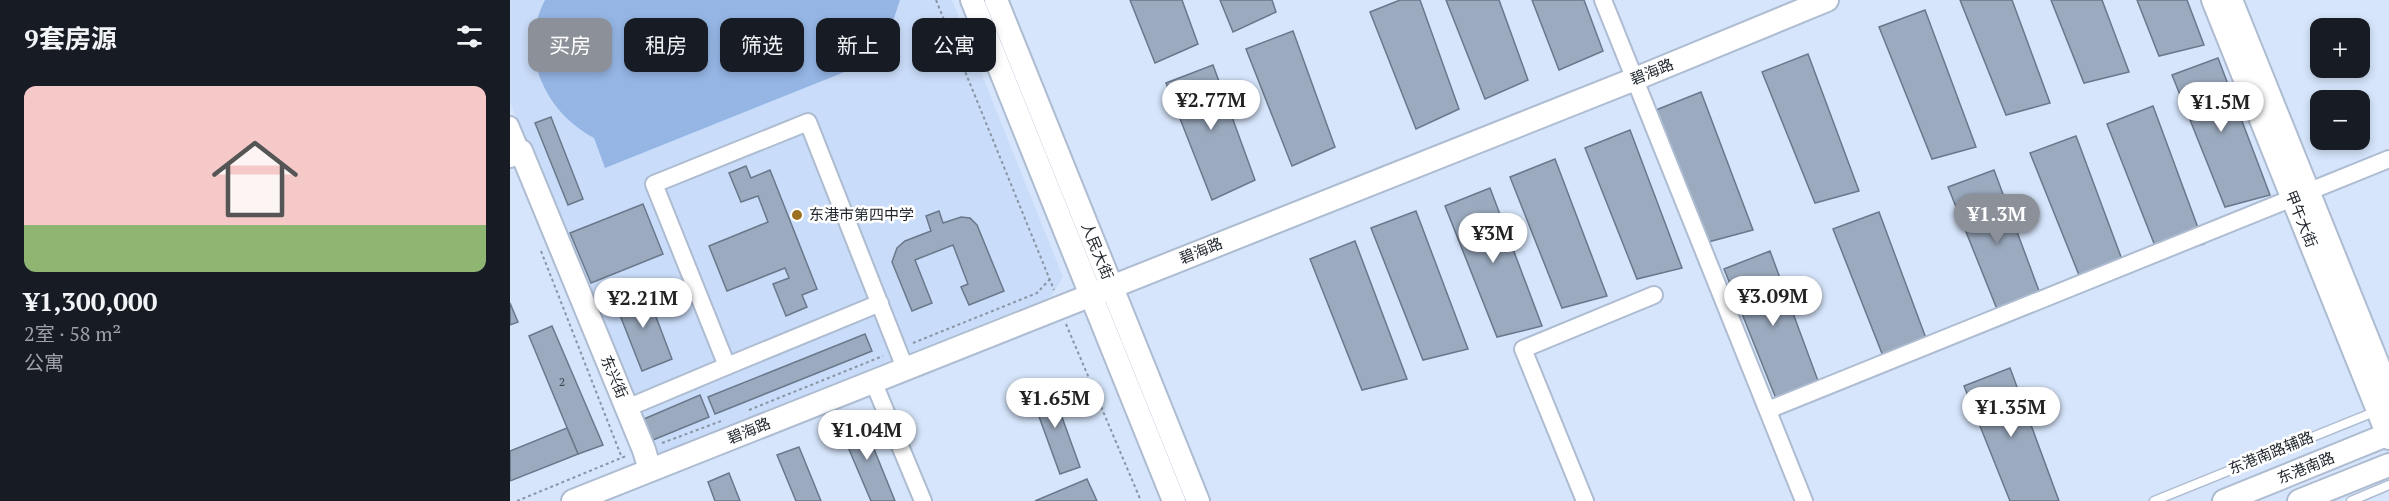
<!DOCTYPE html>
<html lang="zh">
<head>
<meta charset="utf-8">
<style>
  body { margin:0; font-family:"PT Serif","Noto Sans SC",serif; background:#20242c; color:#f1f3f6; height:100vh; display:flex; flex-direction:column; font-size:22px; white-space:nowrap }
  * { box-sizing:border-box; margin:0 }
  p { font-size:20px; color:#9ea1a6 }
  .icon { flex:none; width:33px; height:33px; fill:none; stroke:currentColor; stroke-width:2; stroke-linecap:round; stroke-linejoin:round }
  .map { position:relative; flex:1; overflow:hidden }
  .drawer { display:flex; flex-direction:column; background:#171b24; width:510px }
  .drawer>* { flex:none }
  .hud { position:absolute; left:18px; top:18px; width:570px; height:54px; display:flex; gap:12px }
  .fabs { position:absolute; left:1800px; top:18px; display:grid; gap:12px }
  .fabs a { display:grid; place-items:center; width:60px; height:60px; border-radius:12px; background:#171b24; box-shadow:0 3px 9px #0003; font-size:30px }
  .price { position:absolute; translate:-50% -51px; padding:0 14px; border-radius:21px; background:#fff; color:#222; font-size:20px; line-height:39px; filter:drop-shadow(0 2px 3px #0008) }
  .price::after { content:''; position:absolute; left:50%; top:36px; width:18px; height:14px; margin-left:-9px; background:inherit; clip-path:polygon(0 0,100% 0,50% 100%) }
  .price.current { background:#8c9099; color:#fff }
  ul { padding:0; list-style:none }
  li { display:grid; align-content:center; gap:12px; height:318px; padding:0 24px }
  li+li { border-top:2px solid #363941 }
  li span { display:grid; place-items:center; height:186px; border-radius:12px; color:#555 }
  li>.icon { margin-inline-start:auto }
  span .icon { width:108px; height:108px; fill:#fffc; stroke-width:1 }
  li b { font-size:26px }
  h2 { display:flex; justify-content:space-between; align-items:center; height:72px; padding:0 24px; font-size:26px }
  .chip { padding:0 21px; border-radius:12px; background:#171b24; box-shadow:0 3px 9px #0003; font-size:21px; line-height:54px }
  .chip.current { background:#8c9099; color:#fff }
  main { display:flex; flex:1; min-height:0 }
  .map>svg:first-child { display:block }
  .built { fill:#c9dcf9 }
  .green { fill:#95b5e4 }
  .building { fill:#9baabf; stroke:#6a788b; stroke-width:1.5 }
  .lines { fill:none; stroke-linecap:round; stroke-linejoin:round }
  .lane-casing { stroke:#aebcd2; stroke-width:11 }
  .street-casing { stroke:#aebcd2; stroke-width:20 }
  .secondary-casing { stroke:#aebcd2; stroke-width:26 }
  .path { stroke:#8994a4; stroke-width:2; stroke-dasharray:3 3; stroke-linecap:butt }
  .lane { stroke:#fff; stroke-width:8 }
  .street { stroke:#fff; stroke-width:16 }
  .secondary { stroke:#fff; stroke-width:22 }
  .poi-dot { fill:#9d7021; stroke:#fff; stroke-width:2 }
  .labels { text-anchor:middle; stroke-width:5; stroke-linejoin:round; paint-order:stroke }
  .number-label { font-size:12px; fill:#3e4651 }
  .street-label { font-size:15px; fill:#1f252c; stroke:#fff }
  .poi-label { font-size:15px; fill:#1f252c; stroke:#fff; text-anchor:start }
</style>
</head>
<body>
<main>
<section class="drawer">
<h2>9套房源<svg class="icon" aria-label="filters" viewBox="0 0 24 24"><path d="M4 7h16M4 17h16"/><circle cx="9" cy="7" r="2"/><circle cx="15" cy="17" r="2"/></svg></h2>
<ul>
<li><span style="background:linear-gradient(#f6c9c9 75%,#8fb573 0)"><svg class="icon" aria-label="home" viewBox="0 0 24 24"><path d="M3 11l9-7 9 7M6 9v11h12V9"/></svg></span><div><b>¥1,300,000</b><p>2室 · 58 m²</p><p>公寓</p></div></li>
</ul>
</section>
<div class="map">
<svg width="1879" height="501" viewBox="0 0 1879 501">
  <rect width="100%" height="100%" fill="#d6e5fb"/>
  <path class="built" d="M 0,0 L 442,0 L 553,277 L 540,297 L 142,457 L 0,102 Z"/>
  <path class="green" d="M 35,0 L 390,0 L 377,39 L 362,61 L 95,168 L 84,138 C 35,112 7,53 35,0 Z"/>
  <g class="building">
    <path d="M 620,0 L 672,0 L 688,44 L 645,63 Z"/>
    <path d="M 710,0 L 762,0 L 766,12 L 723,32 Z"/>
    <path d="M 890,0 L 910,0 L 949,109 L 906,129 L 860,12 Z"/>
    <path d="M 936,0 L 989,0 L 1018,80 L 975,99 Z"/>
    <path d="M 1022,0 L 1074,0 L 1093,51 L 1049,70 Z"/>
    <path d="M 1450,0 L 1502,0 L 1540,103 L 1496,115 Z"/>
    <path d="M 1541,0 L 1592,0 L 1619,72 L 1574,83 Z"/>
    <path d="M 1627,0 L 1677,0 L 1694,45 L 1649,56 Z"/>
    <path d="M 1415,10 L 1466,147 L 1422,159 L 1369,27 Z"/>
    <path d="M 783,31 L 825,147 L 782,166 L 736,49 Z"/>
    <path d="M 1298,54 L 1349,191 L 1305,203 L 1252,72 Z"/>
    <path d="M 1708,58 L 1760,195 L 1715,207 L 1662,75 Z"/>
    <path d="M 703,65 L 745,180 L 702,200 L 656,83 Z"/>
    <path d="M 1191,92 L 1243,230 L 1198,242 L 1146,110 Z"/>
    <path d="M 1643,106 L 1694,244 L 1649,256 L 1597,124 Z"/>
    <path d="M 41,117 L 73,199 L 58,205 L 25,123 Z"/>
    <path d="M 1120,130 L 1172,268 L 1127,279 L 1075,148 Z"/>
    <path d="M 1566,136 L 1617,273 L 1573,285 L 1520,153 Z"/>
    <path d="M 1045,159 L 1097,296 L 1052,308 L 1000,177 Z"/>
    <path d="M 236,166 L 241,178 L 260,170 L 307,289 L 292,295 L 297,307 L 276,316 L 263,284 L 279,278 L 275,268 L 217,291 L 199,246 L 258,222 L 248,196 L 231,202 L 219,173 Z"/>
    <path d="M 1484,170 L 1535,307 L 1491,319 L 1438,187 Z"/>
    <path d="M 980,188 L 1032,326 L 987,337 L 935,206 Z"/>
    <path d="M 133,204 L 153,254 L 81,283 L 60,233 Z"/>
    <path d="M 429,211 L 433,223 L 451,217 L 460,218 L 467,225 L 494,291 L 459,305 L 451,287 L 458,284 L 443,245 L 405,260 L 422,303 L 402,311 L 382,262 L 387,248 L 395,241 L 421,231 L 416,216 Z"/>
    <path d="M 906,211 L 958,349 L 913,360 L 861,228 Z"/>
    <path d="M 1369,212 L 1420,349 L 1375,361 L 1323,229 Z"/>
    <path d="M 845,241 L 897,379 L 852,390 L 800,259 Z"/>
    <path d="M 1260,251 L 1311,389 L 1267,401 L 1214,269 Z"/>
    <path d="M 135,288 L 162,359 L 132,371 L 104,300 Z"/>
    <path d="M 0,303 L 8,322 L 0,325 Z"/>
    <path d="M 42,326 L 93,445 L 68,454 L 19,336 Z"/>
    <path d="M 355,334 L 362,351 L 205,414 L 198,397 Z"/>
    <path d="M 1500,368 L 1549,501 L 1500,501 L 1454,386 Z"/>
    <path d="M 540,384 L 570,467 L 550,474 L 520,392 Z"/>
    <path d="M 190,395 L 199,417 L 143,440 L 134,419 Z"/>
    <path d="M 351,417 L 385,501 L 361,501 L 329,426 Z"/>
    <path d="M 57,428 L 68,454 L 0,481 L 0,451 Z"/>
    <path d="M 289,447 L 311,501 L 286,501 L 267,455 Z"/>
    <path d="M 219,473 L 230,501 L 205,501 L 198,482 Z"/>
    <path d="M 577,479 L 587,501 L 525,501 Z"/>
  </g>
  <g class="lines">
    <g class="lane-casing">
      <g id="lane">
        <path d="M 1644,501 L 1879,406"/>
        <path d="M 1841,501 L 1879,485"/>
      </g>
    </g>
    <g class="street-casing">
      <g id="street">
        <path d="M 1093,0 L 1294,501"/>
        <path d="M 0,125 L 11,151"/>
        <path d="M 370,303 L 217,366 L 144,184 L 298,122 L 395,368"/>
        <path d="M 363,381 L 413,501"/>
        <path d="M 117,408 L 217,366"/>
        <path d="M 1258,410 L 1879,159"/>
        <path d="M 1075,501 L 1013,349 L 1144,295"/>
      </g>
    </g>
    <g class="secondary-casing">
      <g id="secondary">
        <path d="M 462,0 L 664,501"/>
        <path d="M 486,0 L 688,501"/>
        <path d="M 1703,0 L 1879,438"/>
        <path d="M 1721,0 L 1879,392"/>
        <path d="M 0,156 L 11,151 L 134,450 L 140,470"/>
        <path d="M 63,501 L 1125,79 L 1317,0"/>
        <path d="M 1714,501 L 1879,434"/>
        <path d="M 1789,501 L 1879,465"/>
      </g>
    </g>
    <g class="path">
      <path d="M 426,0 L 544,290"/>
      <path d="M 31,251 L 112,458"/>
      <path d="M 556,324 L 631,501"/>
      <path d="M 403,343 L 527,293 L 540,279"/>
      <path d="M 239,410 L 373,356"/>
      <path d="M 152,443 L 214,420"/>
      <path d="M 7,501 L 116,456"/>
    </g>
    <use href="#lane" class="lane"/>
    <use href="#street" class="street"/>
    <use href="#secondary" class="secondary"/>
  </g>
  <circle class="poi-dot" cx="287" cy="215" r="6"/>
  <g class="labels">
    <g class="number-label">
      <text x="52" y="386">2</text>
    </g>
    <g class="street-label">
      <text transform="translate(1142 72) rotate(-22)" y="5">碧海路</text>
      <text transform="translate(1791 219) rotate(68)" y="5">甲午大街</text>
      <text transform="translate(587 251) rotate(68)" y="5">人民大街</text>
      <text transform="translate(691 251) rotate(-22)" y="5">碧海路</text>
      <text transform="translate(104 377) rotate(67)" y="5">东兴街</text>
      <text transform="translate(239 431) rotate(-22)" y="5">碧海路</text>
      <text transform="translate(1761 453) rotate(-22)" y="5">东港南路辅路</text>
      <text transform="translate(1796 468) rotate(-22)" y="5">东港南路</text>
    </g>
    <g class="poi-label">
      <text x="299" y="220">东港市第四中学</text>
    </g>
  </g>
</svg>
<div class="fabs">
<a>+</a>
<a>−</a>
</div>
<b class="price" style="left:701px;top:131px">¥2.77M</b>
<b class="price" style="left:1711px;top:133px">¥1.5M</b>
<b class="price current" style="left:1487px;top:245px">¥1.3M</b>
<b class="price" style="left:983px;top:264px">¥3M</b>
<b class="price" style="left:1263px;top:327px">¥3.09M</b>
<b class="price" style="left:133px;top:329px">¥2.21M</b>
<b class="price" style="left:545px;top:429px">¥1.65M</b>
<b class="price" style="left:1501px;top:438px">¥1.35M</b>
<b class="price" style="left:357px;top:461px">¥1.04M</b>
<div class="hud">
<a class="chip current">买房</a>
<a class="chip">租房</a>
<a class="chip">筛选</a>
<a class="chip">新上</a>
<a class="chip">公寓</a>
</div>
</div>
</main>
</body>
</html>
